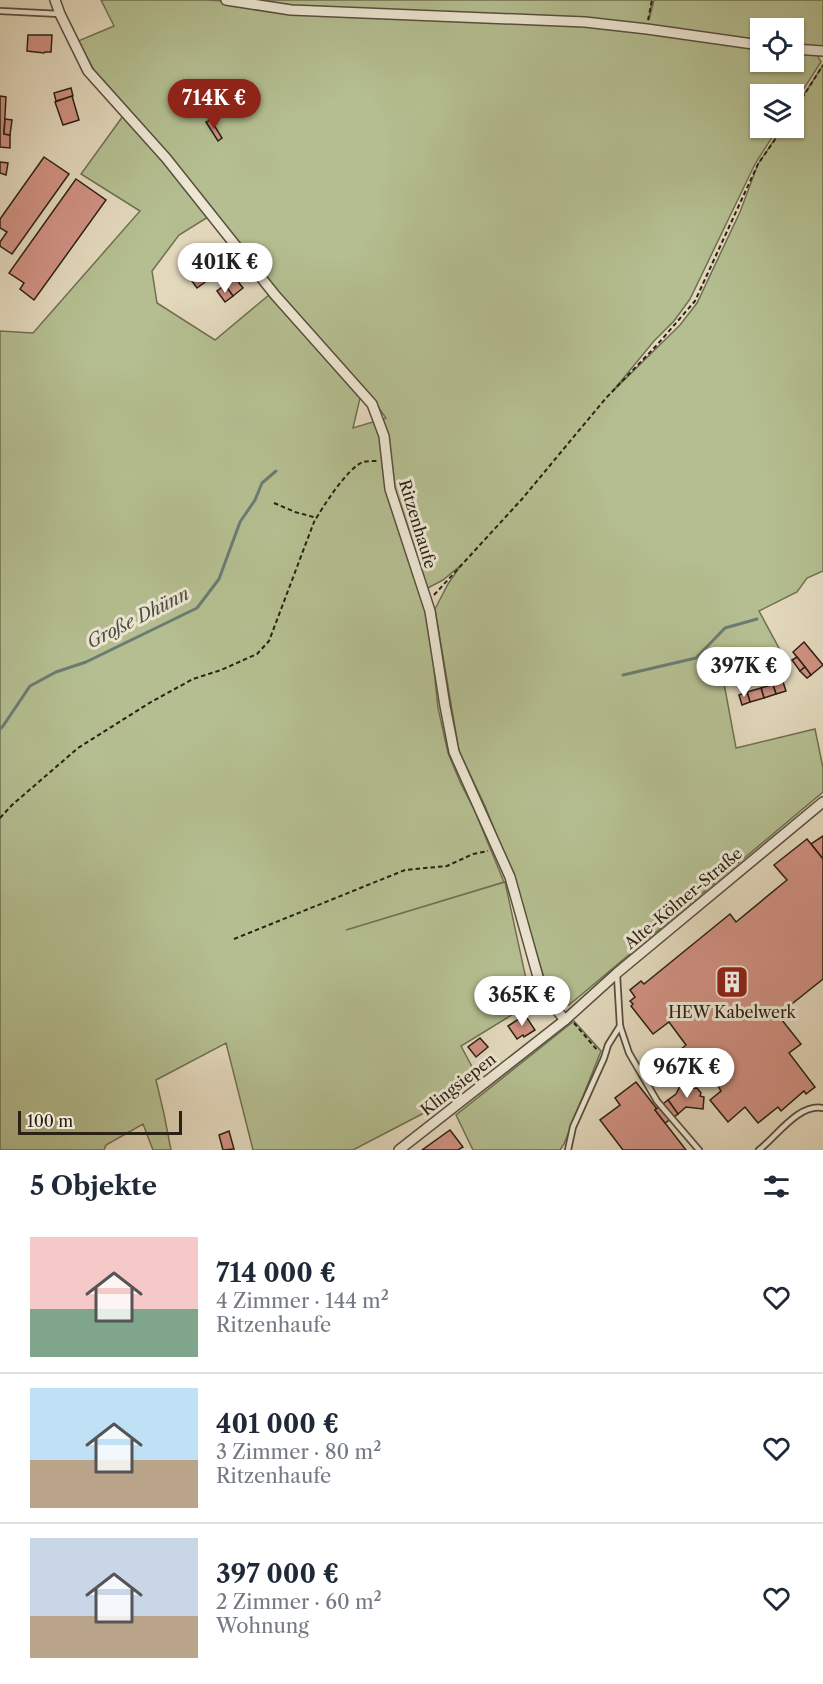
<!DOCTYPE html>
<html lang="de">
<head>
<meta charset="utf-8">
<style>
  body { margin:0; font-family:"Libre Caslon Text",serif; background:#f6f6f7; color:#1f2937; height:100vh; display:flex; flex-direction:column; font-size:22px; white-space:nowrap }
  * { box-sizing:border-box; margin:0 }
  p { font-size:20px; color:#747a83 }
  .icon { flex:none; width:33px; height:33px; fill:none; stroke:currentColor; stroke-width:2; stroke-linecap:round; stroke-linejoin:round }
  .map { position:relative; height:1150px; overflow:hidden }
  .details { display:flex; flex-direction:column; background:#fff; flex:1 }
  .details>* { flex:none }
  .fabs { position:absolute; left:750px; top:18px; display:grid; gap:12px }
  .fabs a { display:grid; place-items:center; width:54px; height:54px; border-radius:0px; background:#fff; box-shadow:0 2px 4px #0004; font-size:30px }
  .scale { position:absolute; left:18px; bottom:15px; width:164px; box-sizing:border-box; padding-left:6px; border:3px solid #2a2114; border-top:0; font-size:16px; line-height:21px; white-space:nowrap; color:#2a2114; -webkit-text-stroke:4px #ede6d3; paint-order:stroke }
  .price { position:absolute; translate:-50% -51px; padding:0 14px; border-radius:21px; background:#fff; color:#222; font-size:20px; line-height:39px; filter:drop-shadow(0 2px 3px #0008) }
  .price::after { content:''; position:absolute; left:50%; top:36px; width:18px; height:14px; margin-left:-9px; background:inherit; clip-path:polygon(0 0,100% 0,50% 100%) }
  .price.active { background:#8f2418; color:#fff }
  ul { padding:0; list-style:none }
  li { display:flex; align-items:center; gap:18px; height:150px; padding:0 30px }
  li+li { border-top:2px solid #e0e1e3 }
  li span { display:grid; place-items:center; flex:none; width:168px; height:120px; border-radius:0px; color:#555 }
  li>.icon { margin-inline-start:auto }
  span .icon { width:72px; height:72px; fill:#fffc; stroke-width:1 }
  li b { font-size:26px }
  h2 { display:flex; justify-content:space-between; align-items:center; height:72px; padding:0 30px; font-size:26px }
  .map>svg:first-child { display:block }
  .green { fill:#b4be90; stroke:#6f7052; stroke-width:1.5 }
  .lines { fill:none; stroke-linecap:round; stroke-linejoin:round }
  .stream { stroke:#6a7c73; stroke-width:3 }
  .building { fill:#d09182; stroke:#2a2114; stroke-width:1.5 }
  .lane-casing { stroke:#584f3e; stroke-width:8 }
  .street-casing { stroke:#584f3e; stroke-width:12 }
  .path { stroke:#2a2114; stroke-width:2; stroke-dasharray:4.5 3; stroke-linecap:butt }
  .lane { stroke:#ede6d3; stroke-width:4.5 }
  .street { stroke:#ede6d3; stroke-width:9 }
  .labels { text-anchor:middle; stroke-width:6; stroke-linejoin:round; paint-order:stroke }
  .street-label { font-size:16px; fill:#2a2114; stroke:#ede6d3 }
  .poi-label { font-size:16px; fill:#2a2114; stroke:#ede6d3 }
  .water-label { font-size:18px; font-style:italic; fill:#4a4f44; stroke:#ede6d3 }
</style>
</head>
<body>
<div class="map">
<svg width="823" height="1150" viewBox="0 0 823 1150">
  <rect width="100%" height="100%" fill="#e3d8bc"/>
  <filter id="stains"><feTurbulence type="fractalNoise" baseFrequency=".00333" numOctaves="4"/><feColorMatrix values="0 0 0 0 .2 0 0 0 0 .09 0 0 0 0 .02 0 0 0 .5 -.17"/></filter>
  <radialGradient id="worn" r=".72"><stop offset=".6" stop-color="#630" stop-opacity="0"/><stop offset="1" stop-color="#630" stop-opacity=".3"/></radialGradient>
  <g class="green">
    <path d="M 101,0 L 205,0 L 241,2 L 248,0 L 652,0 L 649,20 L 654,0 L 823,0 L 823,47 L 794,45 L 794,28 L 760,28 L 760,62 L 794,62 L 794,53 L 817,55 L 821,62 L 794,104 L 794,94 L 760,94 L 760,128 L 778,128 L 755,164 L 690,299 L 674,321 L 654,341 L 612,392 L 680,325 L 697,303 L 740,212 L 758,164 L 782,128 L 794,128 L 794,110 L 823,65 L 823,571 L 807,578 L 797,592 L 759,611 L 780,650 L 723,678 L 736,748 L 815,729 L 823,768 L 823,792 L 569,1005 L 559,1007 L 545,981 L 513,876 L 485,806 L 459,751 L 435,609 L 448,584 L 461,565 L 443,580 L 420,592 L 428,612 L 438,708 L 448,753 L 461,784 L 474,809 L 504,882 L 346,930 L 505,882 L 528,988 L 528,1005 L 461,1046 L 477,1076 L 424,1113 L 353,1150 L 253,1150 L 226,1043 L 156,1080 L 164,1114 L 171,1150 L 153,1150 L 143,1124 L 106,1145 L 104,1150 L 0,1150 L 0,331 L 33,333 L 140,211 L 81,174 L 123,116 L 163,160 L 208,217 L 179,235 L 152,271 L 157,303 L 215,340 L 269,295 L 360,398 L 353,428 L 386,418 L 374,401 L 279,293 L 220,221 L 170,156 L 94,70 L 78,41 L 114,26 Z"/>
    <path d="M 574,1021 L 601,1051 L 564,1144 L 560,1150 L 473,1150 L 456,1115 Z"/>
  </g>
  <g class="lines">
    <g class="stream">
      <path d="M 623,675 L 696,658 L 725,628 L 757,619"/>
      <path d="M 0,729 L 3,726 L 30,686 L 56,672 L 86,662 L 197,608 L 219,579 L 240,522 L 255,500 L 262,483 L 276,471"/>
    </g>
  </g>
  <g class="building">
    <path d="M 28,35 L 52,35 L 51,52 L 45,52 L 44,53 L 27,51 Z"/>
    <path d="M 71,88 L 73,96 L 56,101 L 54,93 Z"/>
    <path d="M 0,96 L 6,97 L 4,134 L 10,135 L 10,148 L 0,147 Z"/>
    <path d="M 72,96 L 79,120 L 63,125 L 55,102 Z"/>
    <path d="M 5,119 L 12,120 L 10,135 L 4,134 Z"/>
    <path d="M 211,120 L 222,138 L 218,141 L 206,122 Z"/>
    <path d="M 44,157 L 69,174 L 12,254 L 0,246 L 0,242 L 7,232 L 0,228 L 0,219 Z"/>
    <path d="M 0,162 L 8,163 L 6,175 L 0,173 Z"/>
    <path d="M 76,179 L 106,200 L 34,300 L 20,289 L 24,283 L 9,273 Z"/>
    <path d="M 218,256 L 243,288 L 233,296 L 208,263 Z"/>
    <path d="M 208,263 L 216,274 L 197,288 L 189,277 Z"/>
    <path d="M 225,285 L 233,296 L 225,302 L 217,291 Z"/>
    <path d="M 804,642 L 823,665 L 811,675 L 793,652 Z"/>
    <path d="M 797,657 L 805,667 L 800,671 L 792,660 Z"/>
    <path d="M 805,667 L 811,675 L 807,678 L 800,671 Z"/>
    <path d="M 782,679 L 786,691 L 776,694 L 772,682 Z"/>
    <path d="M 772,682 L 776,694 L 764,698 L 761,688 L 771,685 L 770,683 Z"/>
    <path d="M 761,688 L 764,698 L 750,702 L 747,692 Z"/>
    <path d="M 747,692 L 750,702 L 742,705 L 739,695 Z"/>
    <path d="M 823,836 L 823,859 L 811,844 Z"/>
    <path d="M 807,839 L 823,859 L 823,979 L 778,1015 L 801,1044 L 789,1053 L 815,1087 L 806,1094 L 804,1091 L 781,1111 L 778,1107 L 758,1123 L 745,1107 L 728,1122 L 710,1100 L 721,1091 L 718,1086 L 719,1085 L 707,1071 L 701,1076 L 680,1050 L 686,1045 L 669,1022 L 653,1034 L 631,1006 L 633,1004 L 630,1001 L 635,997 L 630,990 L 641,981 L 644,984 L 730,914 L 736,922 L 787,880 L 774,865 Z"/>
    <path d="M 525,1015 L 535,1030 L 524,1037 L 523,1035 L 517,1039 L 508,1026 Z"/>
    <path d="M 480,1038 L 488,1047 L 476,1057 L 468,1047 Z"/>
    <path d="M 636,1082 L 657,1109 L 655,1110 L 686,1150 L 623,1150 L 600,1120 L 620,1105 L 615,1098 Z"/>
    <path d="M 681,1084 L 688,1089 L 697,1088 L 701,1093 L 700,1096 L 704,1097 L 703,1109 L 686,1107 L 678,1114 L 668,1100 L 676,1094 Z"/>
    <path d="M 668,1100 L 678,1114 L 665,1123 L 655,1110 Z"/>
    <path d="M 450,1130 L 463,1147 L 458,1150 L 422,1150 Z"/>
    <path d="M 229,1131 L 234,1149 L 223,1150 L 219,1135 Z"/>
  </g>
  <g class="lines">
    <g class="lane-casing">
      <g id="lane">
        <path d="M 0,11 L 60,14"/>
        <path d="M 617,975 L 620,1026 L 629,1053 L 657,1101 L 699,1150"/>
        <path d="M 568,1150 L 573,1127 L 604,1058 L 608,1045 L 620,1026"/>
        <path d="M 759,1150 C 777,1136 799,1103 823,1108"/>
      </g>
    </g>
    <g class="street-casing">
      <g id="street">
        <path d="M 55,0 L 60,14 L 88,71 L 166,158 L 275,295 L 372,404 L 384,436 L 390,489 L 430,611 L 445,706 L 454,752 L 510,877 L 540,984 L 550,1002 L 565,1020"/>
        <path d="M 226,0 L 291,10 L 585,22 L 647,29 L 760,45"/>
        <path d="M 794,49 L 823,51"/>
        <path d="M 399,1150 L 565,1020 L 617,973 L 823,802"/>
      </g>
    </g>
    <g class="path">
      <path d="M 648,20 L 652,0"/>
      <path d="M 794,111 L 823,65"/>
      <path d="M 274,503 L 295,512 L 317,518"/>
      <path d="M 434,595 L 522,499 L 606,398 L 657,345 L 695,301 L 758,164 L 783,128"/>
      <path d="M 0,818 L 12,805 L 78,748 L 151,702 L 193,679 L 221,670 L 257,654 L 269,641 L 314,522 C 322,508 348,467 363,462 C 367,461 373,461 378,461"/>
      <path d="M 234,939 L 405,870 L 447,866 L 473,854 L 488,851"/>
      <path d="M 574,1023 L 598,1051"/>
    </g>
    <use href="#lane" class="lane"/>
    <use href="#street" class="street"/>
  </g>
  <defs>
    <g id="building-square" transform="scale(1.725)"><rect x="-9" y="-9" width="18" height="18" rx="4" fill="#8f2418" stroke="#ede6d3"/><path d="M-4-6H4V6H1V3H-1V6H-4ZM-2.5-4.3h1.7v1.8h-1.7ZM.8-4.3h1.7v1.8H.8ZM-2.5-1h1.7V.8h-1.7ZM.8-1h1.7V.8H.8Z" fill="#fff"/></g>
  </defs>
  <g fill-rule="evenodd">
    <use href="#building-square" x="732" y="982"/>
  </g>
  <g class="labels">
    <g class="street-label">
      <text transform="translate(418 524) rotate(73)" y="6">Ritzenhaufe</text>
      <text transform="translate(683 898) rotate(-40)" y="6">Alte-Kölner-Straße</text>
      <text transform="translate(458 1084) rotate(-38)" y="6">Klingsiepen</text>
    </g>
    <g class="poi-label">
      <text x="732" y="1018">HEW Kabelwerk</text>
    </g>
    <g class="water-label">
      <text transform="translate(138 618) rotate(-27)" y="6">Große Dhünn</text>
    </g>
  </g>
  <rect width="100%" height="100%" filter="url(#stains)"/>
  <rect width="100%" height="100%" fill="url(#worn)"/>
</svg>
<div class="fabs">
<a><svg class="icon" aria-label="locate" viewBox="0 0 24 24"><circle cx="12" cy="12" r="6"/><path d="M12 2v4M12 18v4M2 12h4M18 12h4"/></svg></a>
<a><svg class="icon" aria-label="layers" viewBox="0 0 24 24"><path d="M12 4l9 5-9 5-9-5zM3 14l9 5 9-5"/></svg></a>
</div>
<div class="scale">100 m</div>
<b class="price active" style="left:214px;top:130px">714K €</b>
<b class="price" style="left:225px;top:294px">401K €</b>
<b class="price" style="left:744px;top:698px">397K €</b>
<b class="price" style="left:522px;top:1027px">365K €</b>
<b class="price" style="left:687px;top:1099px">967K €</b>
</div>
<section class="details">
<h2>5 Objekte<svg class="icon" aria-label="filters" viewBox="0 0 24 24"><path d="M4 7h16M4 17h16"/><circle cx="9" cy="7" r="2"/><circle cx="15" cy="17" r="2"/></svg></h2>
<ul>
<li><span style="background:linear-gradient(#f6c9c9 60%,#7fa58c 0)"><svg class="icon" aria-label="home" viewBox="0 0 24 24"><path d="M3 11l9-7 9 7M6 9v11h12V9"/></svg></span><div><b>714 000 €</b><p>4 Zimmer · 144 m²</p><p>Ritzenhaufe</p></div><svg class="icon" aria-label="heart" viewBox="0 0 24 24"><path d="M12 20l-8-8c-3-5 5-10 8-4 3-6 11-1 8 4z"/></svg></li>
<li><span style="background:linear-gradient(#bfe0f5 60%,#b9a48a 0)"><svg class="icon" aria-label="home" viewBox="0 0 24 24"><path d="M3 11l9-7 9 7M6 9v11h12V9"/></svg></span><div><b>401 000 €</b><p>3 Zimmer · 80 m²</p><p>Ritzenhaufe</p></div><svg class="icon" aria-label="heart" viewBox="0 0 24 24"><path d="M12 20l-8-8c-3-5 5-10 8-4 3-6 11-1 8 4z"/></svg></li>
<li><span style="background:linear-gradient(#c9d6e8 65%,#b9a48a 0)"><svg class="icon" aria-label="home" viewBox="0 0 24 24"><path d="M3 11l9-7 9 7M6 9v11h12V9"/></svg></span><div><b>397 000 €</b><p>2 Zimmer · 60 m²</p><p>Wohnung</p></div><svg class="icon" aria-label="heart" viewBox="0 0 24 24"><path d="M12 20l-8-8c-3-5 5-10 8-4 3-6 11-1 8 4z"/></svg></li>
</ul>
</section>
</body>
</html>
